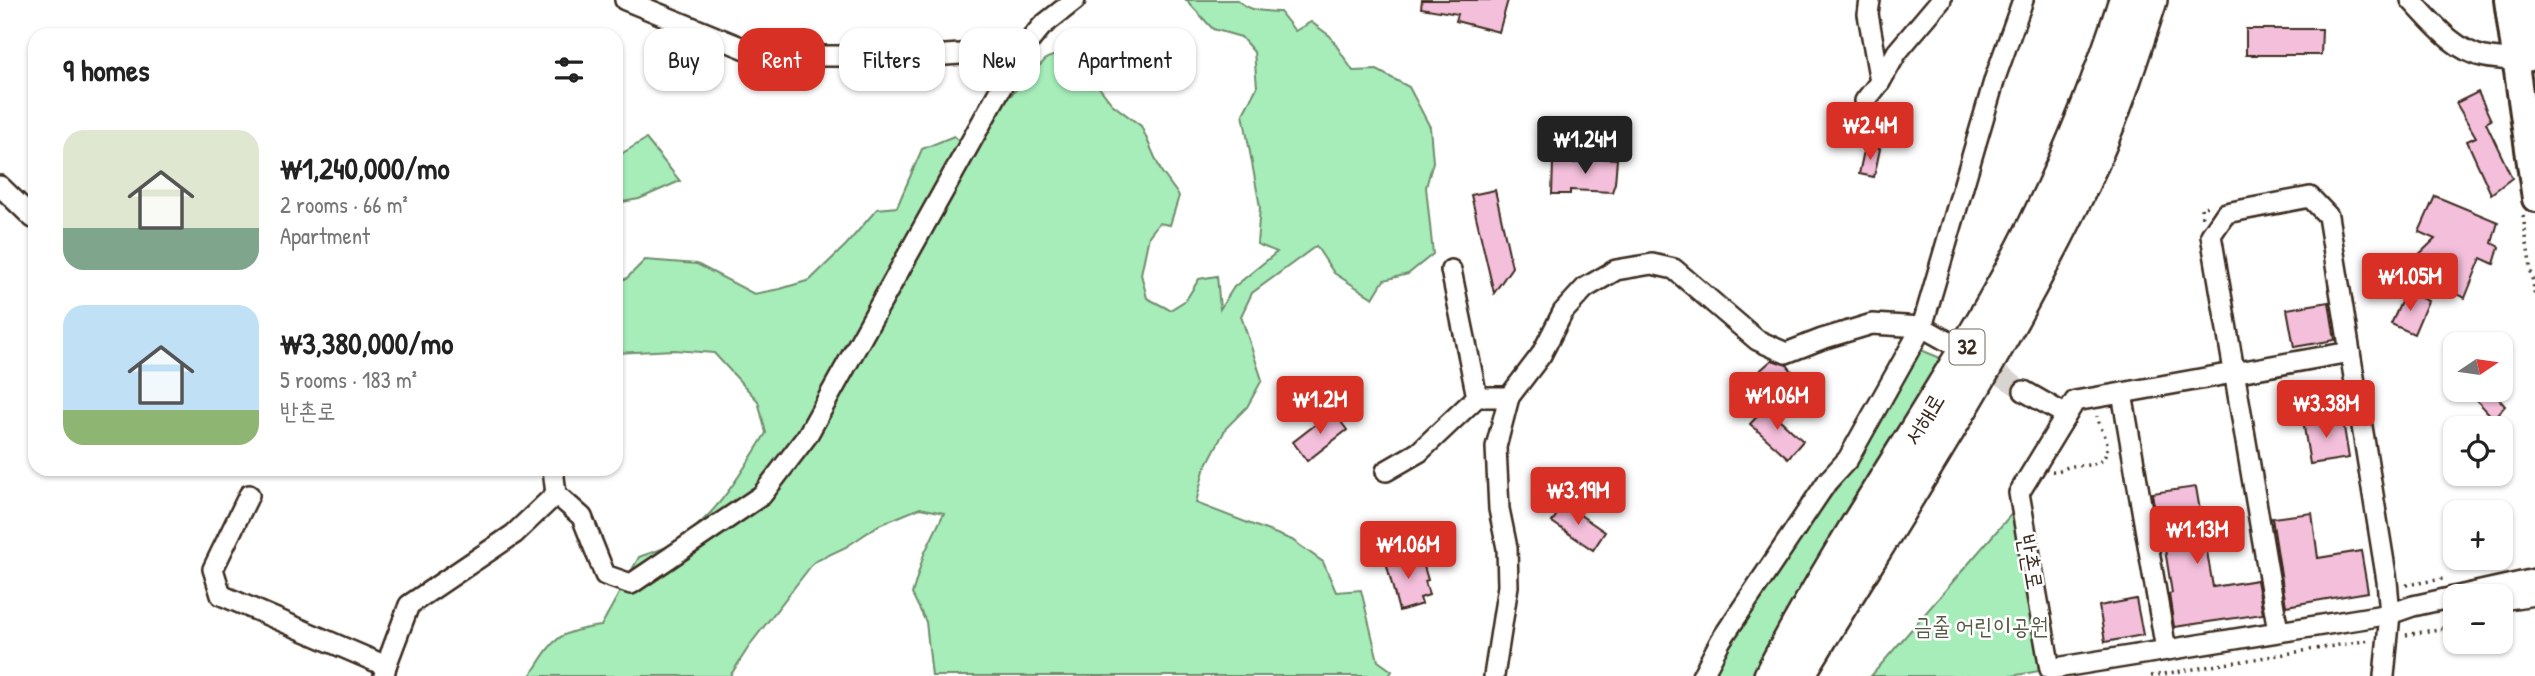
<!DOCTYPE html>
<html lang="en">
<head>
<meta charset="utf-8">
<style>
  body { margin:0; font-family:"Patrick Hand","Poor Story",sans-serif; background:#f6f6f6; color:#222; height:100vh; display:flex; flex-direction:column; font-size:26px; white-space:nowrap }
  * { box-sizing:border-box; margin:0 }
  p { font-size:23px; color:#767676 }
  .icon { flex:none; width:38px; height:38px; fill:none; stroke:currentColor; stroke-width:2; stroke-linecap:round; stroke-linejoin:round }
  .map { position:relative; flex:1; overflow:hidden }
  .drawer { position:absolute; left:28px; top:28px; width:595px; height:448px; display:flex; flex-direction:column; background:#fff; border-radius:21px; box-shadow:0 2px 5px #0004 }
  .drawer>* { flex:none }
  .hud { position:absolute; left:644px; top:28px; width:665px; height:63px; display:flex; gap:14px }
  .needle { width:46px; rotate:77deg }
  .controls { position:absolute; left:2443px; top:332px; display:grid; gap:14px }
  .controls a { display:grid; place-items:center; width:70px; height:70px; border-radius:14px; background:#fff; box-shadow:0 2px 5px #0004; font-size:35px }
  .price { position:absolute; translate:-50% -60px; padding:0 16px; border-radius:7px; background:#d93025; color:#fff; font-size:23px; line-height:46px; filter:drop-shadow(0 2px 4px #0008) }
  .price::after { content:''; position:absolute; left:50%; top:42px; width:21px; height:16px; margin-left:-10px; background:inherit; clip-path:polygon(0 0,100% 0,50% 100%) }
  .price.active { background:#222; color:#fff }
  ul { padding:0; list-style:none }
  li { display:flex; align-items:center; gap:21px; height:175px; padding:0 35px }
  li span { display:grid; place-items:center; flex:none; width:196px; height:140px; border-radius:21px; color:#555 }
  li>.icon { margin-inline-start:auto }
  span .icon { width:84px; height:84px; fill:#fffc; stroke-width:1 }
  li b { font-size:30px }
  h2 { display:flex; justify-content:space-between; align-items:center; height:84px; padding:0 35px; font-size:30px }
  .chip { padding:0 24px; border-radius:21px; background:#fff; box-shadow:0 2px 5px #0004; font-size:24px; line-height:63px }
  .chip.active { background:#d93025; color:#fff }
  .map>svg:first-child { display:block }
  .green { fill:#a6edba; stroke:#708c6c; stroke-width:2 }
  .building { fill:#f4bfdb; stroke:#3b2a1e; stroke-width:2 }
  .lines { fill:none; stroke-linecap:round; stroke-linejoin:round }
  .minor-tunnel { stroke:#d8d4d2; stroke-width:19; stroke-dasharray:19 10; stroke-linecap:butt }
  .minor-casing { stroke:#3b2a1e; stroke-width:24 }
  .tertiary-casing { stroke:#3b2a1e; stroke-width:30 }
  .trunk-casing { stroke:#3b2a1e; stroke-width:38 }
  .path { stroke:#3b2a1e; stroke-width:3.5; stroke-dasharray:2 5; stroke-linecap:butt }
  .minor { stroke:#fff; stroke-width:19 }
  .tertiary { stroke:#fff; stroke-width:24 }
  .trunk { stroke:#fff; stroke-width:33 }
  .labels { text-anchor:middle; stroke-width:5; stroke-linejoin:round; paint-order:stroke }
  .shield { fill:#fff; stroke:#766a62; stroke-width:2 }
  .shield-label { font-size:21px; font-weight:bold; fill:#3b2a1e }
  .street-label { font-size:23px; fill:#3b2a1e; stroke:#fff }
  .park-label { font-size:23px; fill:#565b45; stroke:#fff }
</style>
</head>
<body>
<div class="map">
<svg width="2535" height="676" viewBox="0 0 2535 676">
  <rect width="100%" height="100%" fill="#fff"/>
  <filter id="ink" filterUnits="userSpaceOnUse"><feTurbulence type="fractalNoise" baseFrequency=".0143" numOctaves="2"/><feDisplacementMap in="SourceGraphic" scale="14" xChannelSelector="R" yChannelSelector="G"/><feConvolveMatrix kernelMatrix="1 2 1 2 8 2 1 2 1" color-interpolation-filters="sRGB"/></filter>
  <g filter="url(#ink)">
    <g class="green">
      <path d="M 1186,0 L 1238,0 C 1249,12 1265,11 1280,12 L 1295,31 L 1311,22 L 1330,36 L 1353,71 L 1377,70 L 1409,87 L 1430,127 L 1433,162 L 1426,187 L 1433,254 L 1408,274 L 1384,280 L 1373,298 L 1334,273 L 1316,246 L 1252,293 L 1241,316 L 1262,380 L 1247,407 L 1226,428 L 1204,470 L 1196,503 L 1292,540 L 1323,562 L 1336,592 L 1361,590 L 1378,661 L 1392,671 L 1389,676 L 932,676 L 926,622 L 912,594 L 924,554 L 944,513 L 920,508 L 879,525 L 846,547 L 814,562 L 752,642 L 730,676 L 530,676 C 554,639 555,632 601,626 L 639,557 C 649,553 661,550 670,545 C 715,520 740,475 766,433 L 758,401 L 714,353 L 674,350 L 616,353 L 616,279 L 626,279 L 645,260 L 697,264 L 754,294 L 780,289 L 810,280 L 846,245 L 877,209 L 897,207 L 922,149 L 954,136 L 963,144 L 1047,58 L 1070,50 L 1112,104 L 1141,126 L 1161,171 L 1179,196 L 1170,225 L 1159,223 L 1149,236 L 1141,274 L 1147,298 L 1170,310 L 1186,300 L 1199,279 L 1217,276 L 1220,309 L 1234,287 L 1277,252 L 1257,244 L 1260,207 L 1243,114 L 1257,87 L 1254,52 L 1241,37 L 1213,29 Z"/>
      <path d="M 646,139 L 680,181 L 639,199 L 616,203 L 616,157 Z"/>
      <path d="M 1916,348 L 1943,359 L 1756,676 L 1708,676 L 1806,528 L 1851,470 Z"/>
      <path d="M 2014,511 L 2039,671 L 2012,676 L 1871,676 Z"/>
    </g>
    <g class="building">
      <path d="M 1422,0 L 1508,0 L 1499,32 L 1456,21 L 1458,14 L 1421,8 Z"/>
      <path d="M 2246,29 L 2322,29 L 2321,55 L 2246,55 Z"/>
      <path d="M 2478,92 L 2491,120 L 2486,123 L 2512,178 L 2491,194 L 2467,141 L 2476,137 L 2456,103 Z"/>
      <path d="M 1872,111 L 1881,113 L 1876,134 L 1856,129 L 1859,112 L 1864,113 Z"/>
      <path d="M 1865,146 L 1880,149 L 1874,177 L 1859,174 Z"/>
      <path d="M 1579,157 L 1617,159 L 1615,183 L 1612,192 L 1570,190 L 1570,194 L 1552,194 L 1553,163 L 1578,163 Z"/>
      <path d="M 1495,190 L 1512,267 L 1494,293 L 1471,195 Z"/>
      <path d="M 2435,196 L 2498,222 L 2492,243 L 2499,247 L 2494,264 L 2481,258 L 2465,298 L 2442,288 L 2439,291 L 2411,262 L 2435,239 L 2419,232 Z"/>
      <path d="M 2406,291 L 2428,301 L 2414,334 L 2391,324 Z"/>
      <path d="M 2329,302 L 2335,340 L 2294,347 L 2287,309 Z"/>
      <path d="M 1772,360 L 1787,365 L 1793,372 L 1763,398 L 1748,381 Z"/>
      <path d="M 2467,390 L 2506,390 L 2498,398 L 2505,406 L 2494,419 Z"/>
      <path d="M 1766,407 L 1803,441 L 1788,458 L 1750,424 Z"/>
      <path d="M 1333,411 L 1347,430 L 1307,461 L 1293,442 Z"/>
      <path d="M 2342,415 L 2349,458 L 2310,464 L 2303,421 Z"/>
      <path d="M 2196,487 L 2213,587 L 2257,580 L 2263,614 L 2174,627 L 2169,594 L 2172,593 L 2164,543 L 2160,544 L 2152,493 Z"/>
      <path d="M 1564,504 L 1605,532 L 1593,550 L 1552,522 Z"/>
      <path d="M 2312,513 L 2318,558 L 2361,551 L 2368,592 L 2286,606 L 2272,518 Z"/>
      <path d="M 1420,553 L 1428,580 L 1425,581 L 1429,595 L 1420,598 L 1422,604 L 1399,611 L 1386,562 Z"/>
      <path d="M 2136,599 L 2143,635 L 2105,642 L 2099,606 Z"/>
    </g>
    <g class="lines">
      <path class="minor-tunnel" d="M 1977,360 L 2024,391"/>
      <g class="minor-casing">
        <g id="minor">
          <path d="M 625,0 L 763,56 L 930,56 L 1022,50 L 1042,26 L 1075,0"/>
          <path d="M 1870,0 L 1868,14 L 1880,82"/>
          <path d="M 2411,0 C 2431,21 2454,51 2485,57 C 2499,60 2514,60 2529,61"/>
          <path d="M 1865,101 L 1880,82 L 1897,52 L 1941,0"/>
          <path d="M 0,186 L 33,218"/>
          <path d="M 1451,270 L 1477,397 L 1509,397"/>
          <path d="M 2024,391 L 2066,415"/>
          <path d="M 2122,393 L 2350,352"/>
          <path d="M 553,469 L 556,494"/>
          <path d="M 1386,471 L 1419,452 L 1477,397"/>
          <path d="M 249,495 L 213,569 L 221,595 L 386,666 L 384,676"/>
          <path d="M 2501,600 L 2535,595"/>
          <path d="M 2278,631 L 2211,235 L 2226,213 L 2310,197 L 2328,216 L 2387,581 L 2390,614 L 2384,676"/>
          <path d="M 2166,650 L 2122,393 L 2075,401 L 2019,493 L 2050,669 L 2390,614 L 2413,606 L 2535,579"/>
          <path d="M 386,666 L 409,605 L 514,534 L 556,494 L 582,517 L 605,575 L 631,584 L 762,495 L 807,436 L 1022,50"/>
          <path d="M 1494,676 L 1508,586 L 1507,548 L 1499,509 L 1496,447 L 1509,397 L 1541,355 L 1563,312 L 1585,288 L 1616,270 L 1652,264 L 1674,269 L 1757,340 L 1786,353 L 1822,339 L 1872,324 L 1922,327 L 1956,346"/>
          <path d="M 1702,676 L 1721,640 L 1827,482 L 1848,459 L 1922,327 L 1995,78 L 2023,0"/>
        </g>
      </g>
      <g class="tertiary-casing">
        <g id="tertiary">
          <path d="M 2507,0 L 2535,199"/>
          <path d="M 2526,0 L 2535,53"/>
        </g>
      </g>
      <g class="trunk-casing">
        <g id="trunk">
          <path d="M 1771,676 C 1838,549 1920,430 1992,306 C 2048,209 2092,107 2126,0"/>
          <path d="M 1797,676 C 1895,514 2000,355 2082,184 C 2110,125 2130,62 2150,0"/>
        </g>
      </g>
      <g class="path">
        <path d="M 2523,216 L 2535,298"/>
        <path d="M 2202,217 L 2201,207 L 2208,206"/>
        <path d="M 2052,471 C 2060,472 2065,467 2073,466 C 2086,465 2106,467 2107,448 C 2108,436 2099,428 2097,416"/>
        <path d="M 2406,585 L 2443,579"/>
        <path d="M 2406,635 L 2455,626"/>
        <path d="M 2151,676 L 2370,640"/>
      </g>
      <use href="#minor" class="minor"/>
      <use href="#tertiary" class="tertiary"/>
      <use href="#trunk" class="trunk"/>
    </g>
  </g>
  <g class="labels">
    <rect class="shield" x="1949.5" y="329.5" width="35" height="35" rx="5"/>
    <g class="shield-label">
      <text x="1967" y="354">32</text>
    </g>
    <g class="street-label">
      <text transform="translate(1924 419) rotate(-59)" y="8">서해로</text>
      <text transform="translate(2031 562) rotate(80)" y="8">반촌로</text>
    </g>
    <g class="park-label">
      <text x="1981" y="634">금줄 어린이공원</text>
    </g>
  </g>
</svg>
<div class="controls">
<a><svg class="needle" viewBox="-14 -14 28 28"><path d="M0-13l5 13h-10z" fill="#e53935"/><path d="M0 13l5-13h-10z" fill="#767676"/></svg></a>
<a><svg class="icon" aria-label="locate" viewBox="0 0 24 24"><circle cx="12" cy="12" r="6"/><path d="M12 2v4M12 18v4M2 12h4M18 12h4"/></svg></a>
<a>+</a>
<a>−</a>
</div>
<b class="price" style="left:1870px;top:162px">₩2.4M</b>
<b class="price active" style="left:1585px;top:176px">₩1.24M</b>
<b class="price" style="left:2410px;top:313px">₩1.05M</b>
<b class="price" style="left:1777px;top:432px">₩1.06M</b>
<b class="price" style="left:1320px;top:436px">₩1.2M</b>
<b class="price" style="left:2326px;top:440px">₩3.38M</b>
<b class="price" style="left:1578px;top:527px">₩3.19M</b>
<b class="price" style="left:2197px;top:566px">₩1.13M</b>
<b class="price" style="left:1408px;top:581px">₩1.06M</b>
<div class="hud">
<a class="chip">Buy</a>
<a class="chip active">Rent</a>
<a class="chip">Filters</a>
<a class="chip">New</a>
<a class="chip">Apartment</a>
</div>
<section class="drawer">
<h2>9 homes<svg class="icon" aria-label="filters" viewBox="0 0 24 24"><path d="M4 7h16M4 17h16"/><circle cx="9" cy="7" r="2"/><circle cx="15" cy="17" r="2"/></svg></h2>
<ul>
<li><span style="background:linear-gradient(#dfe7d0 70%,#7fa58c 0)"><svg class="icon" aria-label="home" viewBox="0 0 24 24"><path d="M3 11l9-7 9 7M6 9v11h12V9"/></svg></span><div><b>₩1,240,000/mo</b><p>2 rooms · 66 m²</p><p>Apartment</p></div></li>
<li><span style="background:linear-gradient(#bfe0f5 75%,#8fb573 0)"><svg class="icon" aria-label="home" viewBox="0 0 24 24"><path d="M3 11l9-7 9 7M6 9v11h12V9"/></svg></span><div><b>₩3,380,000/mo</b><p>5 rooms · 183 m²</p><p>반촌로</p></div></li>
</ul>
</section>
</div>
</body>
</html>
